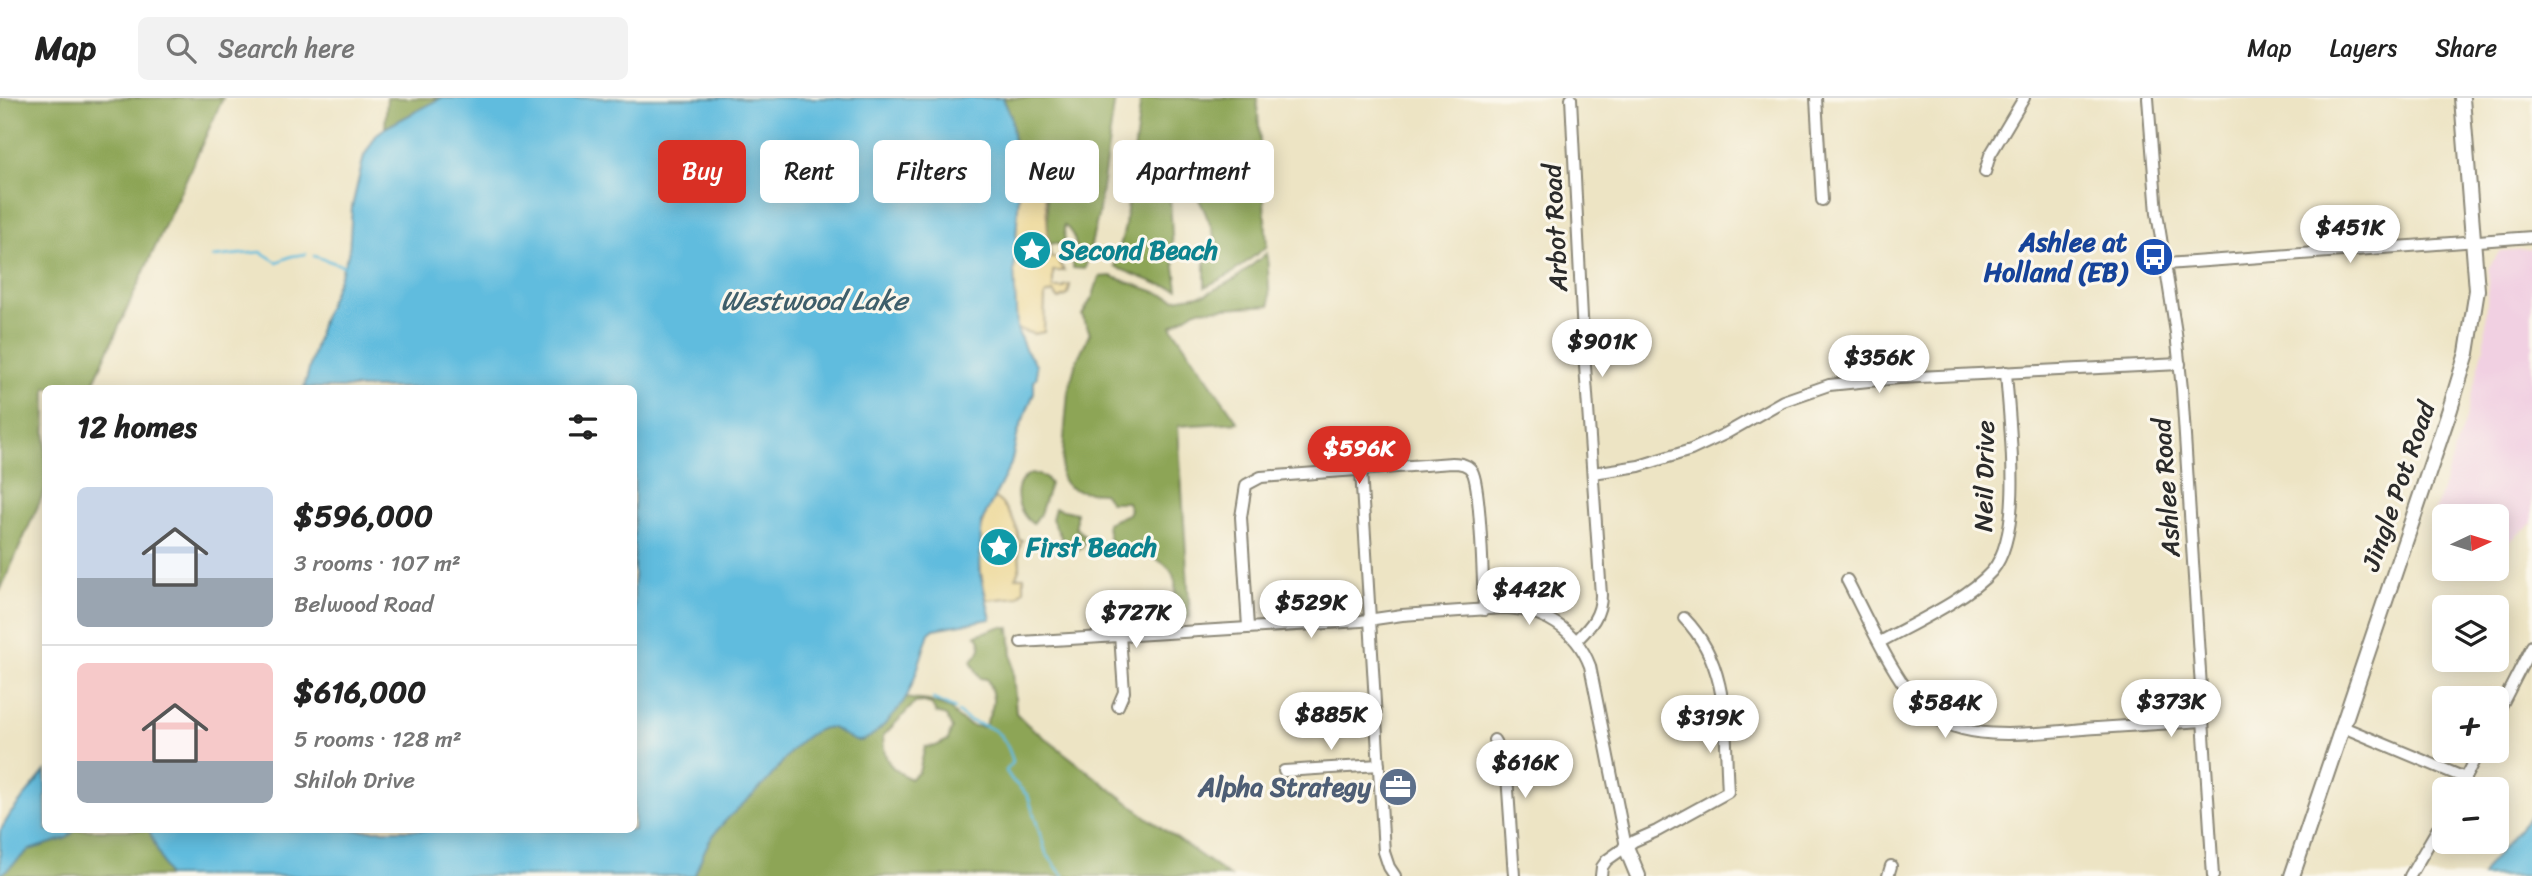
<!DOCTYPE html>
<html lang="en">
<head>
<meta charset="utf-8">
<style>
  body { margin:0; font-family:Sriracha,sans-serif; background:#f2f2f2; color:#222; height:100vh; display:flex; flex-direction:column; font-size:26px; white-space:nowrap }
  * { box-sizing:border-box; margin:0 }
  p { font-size:23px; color:#767676 }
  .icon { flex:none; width:38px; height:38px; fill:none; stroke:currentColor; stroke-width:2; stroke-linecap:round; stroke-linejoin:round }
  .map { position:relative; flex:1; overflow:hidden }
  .drawer { position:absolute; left:42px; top:287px; width:595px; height:448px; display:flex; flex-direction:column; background:#fff; border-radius:10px; box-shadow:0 4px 18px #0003 }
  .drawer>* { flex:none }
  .banner { position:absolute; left:658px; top:42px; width:665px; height:63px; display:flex; gap:14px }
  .needle { width:46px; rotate:86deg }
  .controls { position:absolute; left:2432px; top:406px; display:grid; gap:14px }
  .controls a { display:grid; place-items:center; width:77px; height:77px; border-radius:10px; background:#fff; box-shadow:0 4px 18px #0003; font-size:35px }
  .price { position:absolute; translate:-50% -60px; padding:0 16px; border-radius:24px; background:#fff; color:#222; font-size:23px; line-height:46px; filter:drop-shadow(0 2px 4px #0008) }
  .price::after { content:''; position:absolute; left:50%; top:42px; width:21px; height:16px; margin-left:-10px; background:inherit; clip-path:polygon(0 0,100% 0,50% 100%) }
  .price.current { background:#d93025; color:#fff }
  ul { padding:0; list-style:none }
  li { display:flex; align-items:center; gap:21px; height:175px; padding:0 35px }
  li+li { border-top:2px solid #e0e0e0 }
  li span { display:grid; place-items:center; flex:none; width:196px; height:140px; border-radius:10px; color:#555 }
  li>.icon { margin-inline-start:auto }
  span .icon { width:84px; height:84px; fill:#fffc; stroke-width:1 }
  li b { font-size:30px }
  h2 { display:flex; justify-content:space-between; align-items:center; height:84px; padding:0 35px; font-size:30px }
  .chip { padding:0 24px; border-radius:10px; background:#fff; box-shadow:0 4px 18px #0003; font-size:24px; line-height:63px }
  .chip.current { background:#d93025; color:#fff }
  header { display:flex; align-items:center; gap:42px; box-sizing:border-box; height:98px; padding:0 35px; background:#fff; border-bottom:2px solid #e0e0e0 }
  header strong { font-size:33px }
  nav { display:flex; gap:38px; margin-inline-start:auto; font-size:24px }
  .search { width:490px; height:63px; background:#f2f2f2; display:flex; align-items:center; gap:18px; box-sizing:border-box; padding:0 24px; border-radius:10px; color:#767676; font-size:26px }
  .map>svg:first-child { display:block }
  .built { fill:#f1d0e2 }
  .forest { fill:#8da556; stroke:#5c6840; stroke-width:2; fill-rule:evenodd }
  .sand { fill:#eeda9e; stroke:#8c8264; stroke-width:2 }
  .water { fill:#60bcde; stroke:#467484; stroke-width:2 }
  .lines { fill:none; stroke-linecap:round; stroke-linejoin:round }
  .stream { stroke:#60bcde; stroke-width:2.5 }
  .minor-casing { stroke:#8c8878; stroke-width:14 }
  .tertiary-casing { stroke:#8c8878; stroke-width:18 }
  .minor { stroke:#fff; stroke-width:10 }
  .tertiary { stroke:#fff; stroke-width:14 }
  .labels { text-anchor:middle; stroke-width:6; stroke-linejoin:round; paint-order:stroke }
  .street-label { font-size:26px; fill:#2b2b2b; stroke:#fbf7ec }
  .transit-label { font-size:26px; font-weight:bold; fill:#164399; stroke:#fbf7ec; text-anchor:end }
  .culture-label { font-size:26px; font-weight:bold; fill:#0d838f; stroke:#fbf7ec; text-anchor:start }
  .service-label { font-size:26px; font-weight:bold; fill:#4e5e75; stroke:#fbf7ec; text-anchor:end }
  .water-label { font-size:28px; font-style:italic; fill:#3e5e6a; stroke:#fbf7ec }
</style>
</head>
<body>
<header>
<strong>Map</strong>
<div class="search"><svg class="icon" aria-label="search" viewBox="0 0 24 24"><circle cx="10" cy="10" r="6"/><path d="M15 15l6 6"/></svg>Search here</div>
<nav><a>Map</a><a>Layers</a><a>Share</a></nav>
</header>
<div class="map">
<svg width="2532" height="778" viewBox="0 0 2532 778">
  <rect width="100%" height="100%" fill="#fbf7ec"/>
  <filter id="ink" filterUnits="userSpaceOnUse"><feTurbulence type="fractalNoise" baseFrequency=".0143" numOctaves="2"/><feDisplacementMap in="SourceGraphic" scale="14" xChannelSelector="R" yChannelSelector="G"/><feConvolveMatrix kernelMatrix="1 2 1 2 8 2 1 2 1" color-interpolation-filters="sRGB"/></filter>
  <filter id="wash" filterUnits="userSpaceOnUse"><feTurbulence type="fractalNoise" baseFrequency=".00686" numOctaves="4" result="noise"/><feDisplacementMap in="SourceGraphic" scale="28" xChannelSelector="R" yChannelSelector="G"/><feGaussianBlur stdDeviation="1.57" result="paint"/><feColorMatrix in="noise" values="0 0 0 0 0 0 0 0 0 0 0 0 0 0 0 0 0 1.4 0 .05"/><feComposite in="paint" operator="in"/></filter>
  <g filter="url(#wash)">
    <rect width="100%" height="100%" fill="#ede4c4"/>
    <path class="built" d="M 2532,151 L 2532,425 L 2503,449 L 2497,447 L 2497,418 L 2445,418 L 2445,430 L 2431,425 L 2466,318 L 2485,245 L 2489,169 L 2500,153 Z"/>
    <g class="forest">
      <path d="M 0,0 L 223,0 L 91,290 L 46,290 L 45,392 L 0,493 Z"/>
      <path d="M 387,0 L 441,0 L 385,30 Z"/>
      <path d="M 1003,0 L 1115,0 L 1098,118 L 1085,171 L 1073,170 L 1073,157 L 1077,152 C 1075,142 1073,134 1064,127 L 1065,155 L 1058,146 L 1048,145 L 1047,102 L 1044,84 L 1047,63 L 1032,62 L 1017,66 L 1011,19 Z"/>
      <path d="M 1141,0 L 1257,0 L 1267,148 L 1231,176 L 1205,189 L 1205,164 L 1218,149 C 1211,127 1198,89 1179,76 L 1169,80 L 1173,155 L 1178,191 L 1158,186 L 1115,169 L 1125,128 Z"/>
      <path d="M 1267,155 L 1270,207 L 1196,212 L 1171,228 L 1238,324 L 1178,328 L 1190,519 L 1172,526 C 1170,513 1174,504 1175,492 C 1179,465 1148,456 1127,453 L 1125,459 C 1110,452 1108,439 1107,425 L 1128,416 L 1130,411 L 1127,404 L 1110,404 L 1103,395 C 1087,394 1065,395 1061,377 L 1068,294 L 1076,264 L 1090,235 L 1082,217 L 1093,198 L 1099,179 L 1111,178 L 1175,201 L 1206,196 L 1235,181 Z"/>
      <path d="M 1032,375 L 1045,379 L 1050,386 L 1040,416 L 1033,426 C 1017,416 1008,384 1032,375 Z"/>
      <path d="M 1055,410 L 1076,415 L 1076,430 L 1085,438 L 1083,448 L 1079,451 L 1068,450 L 1065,447 L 1052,421 Z"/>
      <path d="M 999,529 L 1009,529 L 1008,533 L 1010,531 L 1016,615 L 1027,626 L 1148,720 L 1229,778 L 694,778 C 699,767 703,754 709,744 C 723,721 746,703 765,685 C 783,668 795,637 823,630 C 837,626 847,640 862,643 L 885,626 L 904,600 L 929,603 L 951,611 L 957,620 L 972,628 L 984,629 C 994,608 997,603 987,581 L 980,580 L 971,563 C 979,556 985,546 976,537 ZM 923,604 L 931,606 L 936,615 L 946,618 L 952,630 L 948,642 L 936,648 L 925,649 L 919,674 L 910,681 C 888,669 884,663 883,638 L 915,605 Z"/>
      <path d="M 75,732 L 149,732 L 168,778 L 0,778 L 29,752 L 67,740 Z"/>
    </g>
    <g class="sand">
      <path d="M 1038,65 C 1049,99 1045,126 1051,160 L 1057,160 L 1064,173 L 1053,173 L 1053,190 L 1064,190 L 1064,188 L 1070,187 L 1068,197 L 1059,201 L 1053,194 L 1045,197 L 1044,234 L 1034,236 L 1017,231 L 1014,173 L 1019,93 L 1017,66 L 1022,69 Z"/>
      <path d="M 993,399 C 1007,407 1017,425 1019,442 L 1022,442 L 1019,452 L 1020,468 L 1016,479 L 1024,479 L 1024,492 L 1018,499 L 987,502 C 977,466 975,433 993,399 Z"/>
    </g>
    <g class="water">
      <path d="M 441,0 L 1003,0 L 1011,19 L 1019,93 L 1014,173 L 1017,231 L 1025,251 L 1036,266 L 1037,278 L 1034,283 L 1034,295 L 1018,334 L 1011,366 L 981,425 L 980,476 L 991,521 L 934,531 L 929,535 C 922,555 917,577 908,596 C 901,609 875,642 859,643 C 844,643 838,625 821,631 C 796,640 784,664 768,682 C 749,703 724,719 709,744 C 703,754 699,767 694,778 L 168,778 L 149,732 L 634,732 L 634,290 L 304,290 L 322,223 L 349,154 L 352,109 L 364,58 L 377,36 L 385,30 Z"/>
      <path d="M 45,673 L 46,732 L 75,732 L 67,740 L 29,752 L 0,778 L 0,733 L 11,715 Z"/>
      <path d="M 2532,716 L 2532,778 L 2482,778 L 2488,767 Z"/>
    </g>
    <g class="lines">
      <g class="stream">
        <path d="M 314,158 L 344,168"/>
        <path d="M 213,159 L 261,154 L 277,164 L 292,158 L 306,156"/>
        <path d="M 933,601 L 955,611"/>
        <path d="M 958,614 C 968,625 980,625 992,631 C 1004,637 1009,651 1013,663 L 1006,673 L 1012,682 L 1028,698 L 1046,755 L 1063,778"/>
      </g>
    </g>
  </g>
  <g filter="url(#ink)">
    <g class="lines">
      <g class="minor-casing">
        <g id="minor">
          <path d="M 1571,0 L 1583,239 L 1601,497 C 1601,517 1591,528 1577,542"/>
          <path d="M 1816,0 L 1822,102"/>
          <path d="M 2148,0 L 2157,115 L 2176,235 L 2182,291 L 2213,778"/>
          <path d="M 1985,74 L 1990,57 L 2024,0"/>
          <path d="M 2166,166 L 2532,139"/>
          <path d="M 1361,372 L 1384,754 L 1389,769 L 1395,778"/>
          <path d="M 1593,375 L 1639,368 L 1691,352 L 1725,336 L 1783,303 L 1829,287 L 1899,280 L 2180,266"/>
          <path d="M 1847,482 C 1866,518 1896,587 1926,613 C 1967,649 2047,633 2097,630 C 2132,628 2168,625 2203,623"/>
          <path d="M 1248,529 L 1241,419 L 1246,387 L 1261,379 L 1452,365 C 1459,365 1468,366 1472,373 C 1481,388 1483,488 1484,512"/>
          <path d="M 1021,544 L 1361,523 L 1402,517 L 1503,510 C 1543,511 1576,531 1590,568 L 1626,749"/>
          <path d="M 1880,544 C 1914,525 1967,501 1992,473 C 2025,434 2009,324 2006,274"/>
          <path d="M 1118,608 L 1124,594 L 1120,537"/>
          <path d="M 2497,616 L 2532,548"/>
          <path d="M 2343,629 L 2465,680"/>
          <path d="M 1494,642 L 1506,663 L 1514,778"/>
          <path d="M 1284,673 L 1379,667"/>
          <path d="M 2459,691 L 2479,653"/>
          <path d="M 1601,778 L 1602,769 L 1607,762 L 1634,743 L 1657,733 L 1728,694 C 1724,631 1731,568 1684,520"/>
          <path d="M 1888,778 L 1891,768"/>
          <path d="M 2410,778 L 2445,718"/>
        </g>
      </g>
      <g class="tertiary-casing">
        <g id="tertiary">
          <path d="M 1626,749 L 1638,778"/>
          <path d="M 2292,778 L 2450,311 L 2467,255 L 2477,192 L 2462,0"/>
        </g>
      </g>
      <use href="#minor" class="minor"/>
      <use href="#tertiary" class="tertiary"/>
    </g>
  </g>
  <defs>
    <g id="sight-disc" transform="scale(2.0125)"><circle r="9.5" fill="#0f9aa8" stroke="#fbf7ec"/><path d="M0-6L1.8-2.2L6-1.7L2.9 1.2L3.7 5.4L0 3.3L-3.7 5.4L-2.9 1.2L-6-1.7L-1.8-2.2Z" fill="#fff"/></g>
    <g id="bus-disc" transform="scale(2.0125)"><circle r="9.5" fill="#1a4fb4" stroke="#fbf7ec"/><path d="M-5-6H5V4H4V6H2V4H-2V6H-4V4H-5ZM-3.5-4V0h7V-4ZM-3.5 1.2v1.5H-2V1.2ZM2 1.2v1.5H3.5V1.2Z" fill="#fff"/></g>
    <g id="office-disc" transform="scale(2.0125)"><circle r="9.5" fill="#5c6f8a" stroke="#fbf7ec"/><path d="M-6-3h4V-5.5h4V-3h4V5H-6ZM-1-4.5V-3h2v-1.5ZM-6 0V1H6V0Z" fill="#fff"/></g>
  </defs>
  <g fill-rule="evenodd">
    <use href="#sight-disc" x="1032" y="152"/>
    <use href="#bus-disc" x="2154" y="159"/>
    <use href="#sight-disc" x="999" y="449"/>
    <use href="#office-disc" x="1398" y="689"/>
  </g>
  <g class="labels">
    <g class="street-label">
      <text transform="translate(1555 130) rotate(-93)" y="9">Arbot Road</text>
      <text transform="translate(1984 378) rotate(-89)" y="9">Neil Drive</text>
      <text transform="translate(2398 388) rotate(-71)" y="9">Jingle Pot Road</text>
      <text transform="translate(2166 390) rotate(-94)" y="9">Ashlee Road</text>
    </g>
    <g class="transit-label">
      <text x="2127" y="153">Ashlee at<tspan x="2127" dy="30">Holland (EB)</tspan></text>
    </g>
    <g class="culture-label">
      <text x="1059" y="161">Second Beach</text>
      <text x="1026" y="458">First Beach</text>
    </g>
    <g class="service-label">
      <text x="1371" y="698">Alpha Strategy</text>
    </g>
    <g class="water-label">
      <text x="814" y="212">Westwood Lake</text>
    </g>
  </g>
</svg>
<div class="controls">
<a><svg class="needle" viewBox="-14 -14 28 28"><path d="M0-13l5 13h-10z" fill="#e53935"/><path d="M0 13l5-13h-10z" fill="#767676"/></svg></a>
<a><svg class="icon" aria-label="layers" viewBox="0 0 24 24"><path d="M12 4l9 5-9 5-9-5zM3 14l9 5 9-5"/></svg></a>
<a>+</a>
<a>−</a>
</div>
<b class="price" style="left:2350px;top:167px">$451K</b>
<b class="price" style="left:1602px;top:281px">$901K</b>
<b class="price" style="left:1879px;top:297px">$356K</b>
<b class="price current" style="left:1359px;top:388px">$596K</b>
<b class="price" style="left:1529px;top:529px">$442K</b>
<b class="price" style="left:1311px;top:542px">$529K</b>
<b class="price" style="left:1136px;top:552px">$727K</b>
<b class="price" style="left:2171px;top:641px">$373K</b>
<b class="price" style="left:1945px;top:642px">$584K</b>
<b class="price" style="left:1331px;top:654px">$885K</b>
<b class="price" style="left:1710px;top:657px">$319K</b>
<b class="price" style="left:1525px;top:702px">$616K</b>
<div class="banner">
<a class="chip current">Buy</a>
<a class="chip">Rent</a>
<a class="chip">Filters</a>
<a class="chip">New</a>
<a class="chip">Apartment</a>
</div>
<section class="drawer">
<h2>12 homes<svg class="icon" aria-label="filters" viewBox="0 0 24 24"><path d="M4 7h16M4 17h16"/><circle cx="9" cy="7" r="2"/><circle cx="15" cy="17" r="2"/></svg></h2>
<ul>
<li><span style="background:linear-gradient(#c9d6e8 65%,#9aa5b1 0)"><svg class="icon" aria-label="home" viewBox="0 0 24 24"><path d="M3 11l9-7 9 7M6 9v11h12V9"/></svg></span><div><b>$596,000</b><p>3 rooms · 107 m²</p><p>Belwood Road</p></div></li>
<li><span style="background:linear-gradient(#f6c9c9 70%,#9aa5b1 0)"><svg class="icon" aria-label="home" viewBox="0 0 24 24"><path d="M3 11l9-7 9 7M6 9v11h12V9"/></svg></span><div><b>$616,000</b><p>5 rooms · 128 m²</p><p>Shiloh Drive</p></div></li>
</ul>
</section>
</div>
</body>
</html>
